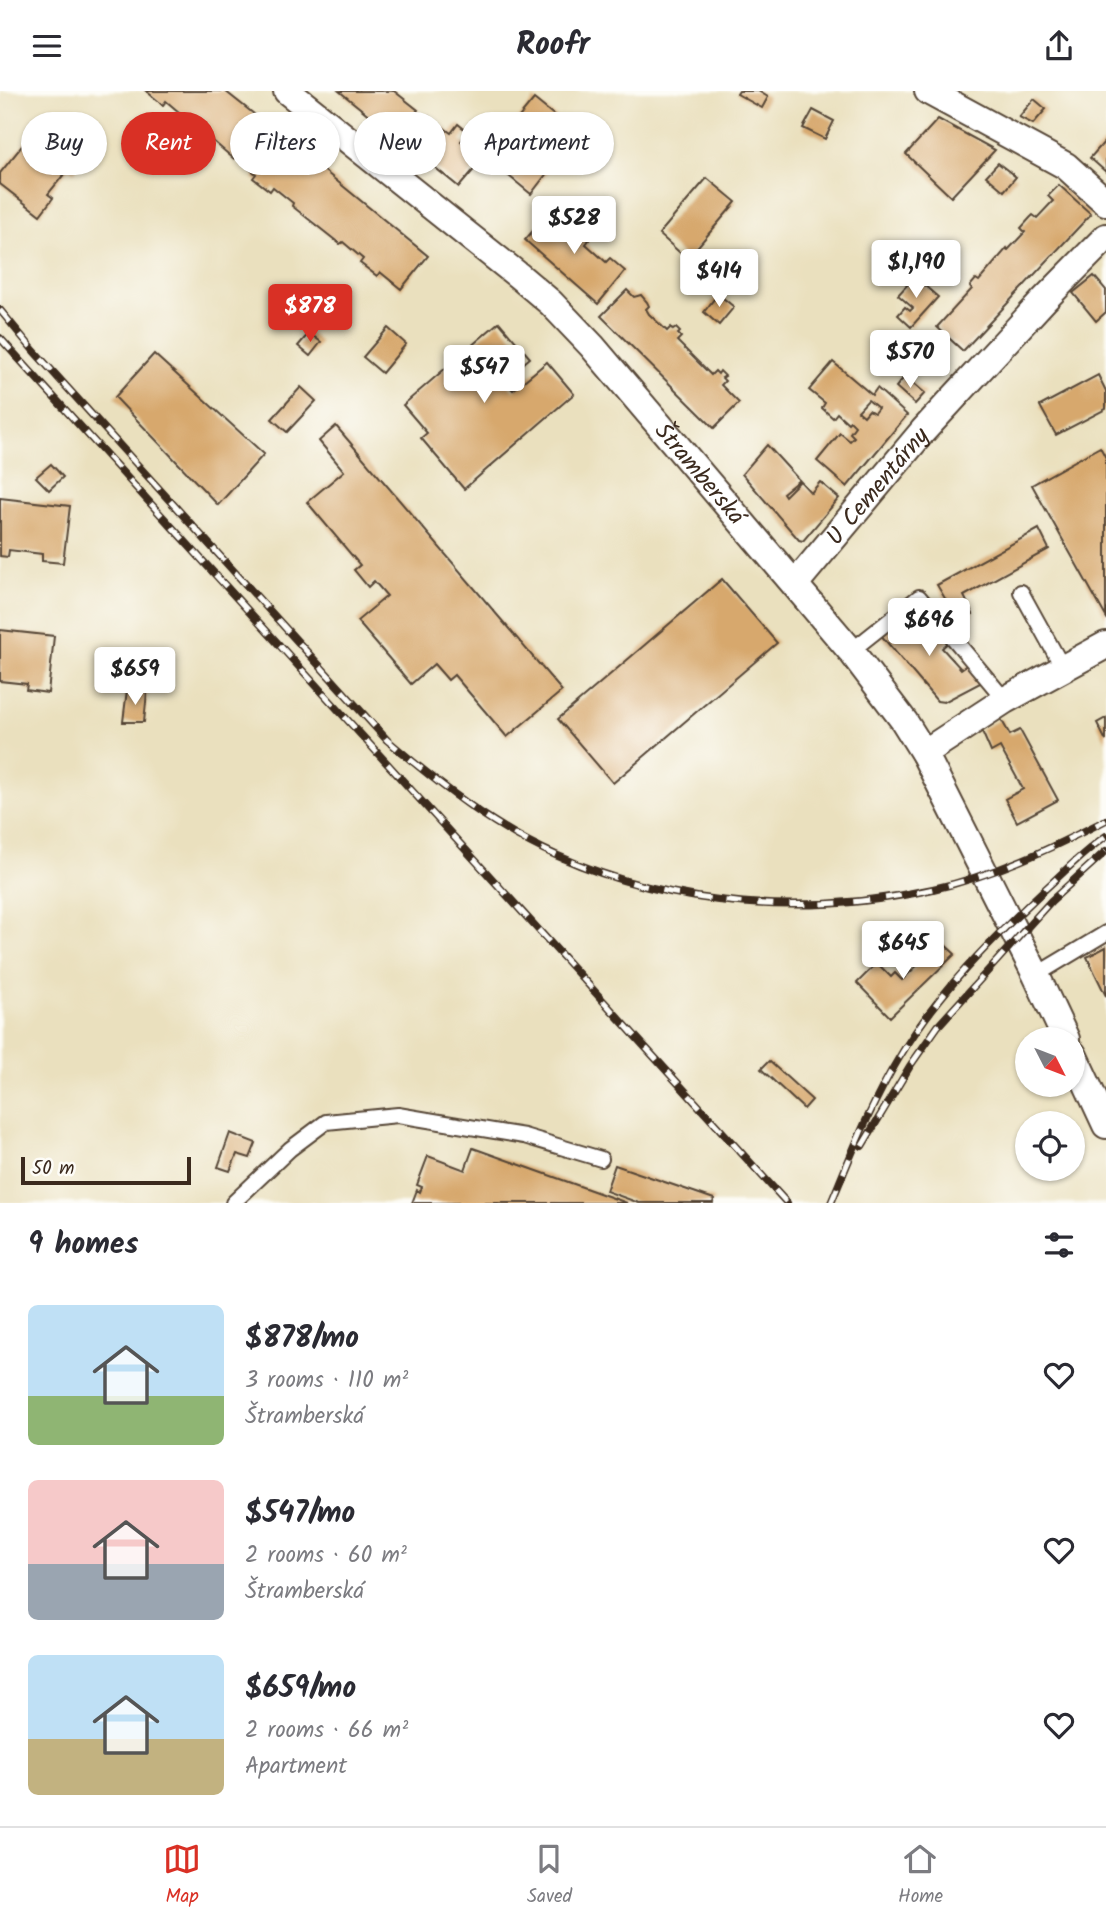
<!DOCTYPE html>
<html lang="en">
<head>
<meta charset="utf-8">
<style>
  body { margin:0; font-family:Kalam,sans-serif; background:#f7f7f7; color:#2b2b33; height:100vh; display:flex; flex-direction:column; font-size:26px; white-space:nowrap }
  * { box-sizing:border-box; margin:0 }
  p { font-size:23px; color:#7c7c81 }
  .icon { flex:none; width:38px; height:38px; fill:none; stroke:currentColor; stroke-width:2; stroke-linecap:round; stroke-linejoin:round }
  .map { position:relative; height:1112px; overflow:hidden }
  .details { display:flex; flex-direction:column; background:#fff; flex:1 }
  .details>* { flex:none }
  .banner { position:absolute; left:21px; top:21px; width:700px; height:63px; display:flex; gap:14px }
  .needle { width:46px; rotate:132deg }
  .controls { position:absolute; left:1015px; top:936px; display:grid; gap:14px }
  .controls a { display:grid; place-items:center; width:70px; height:70px; border-radius:50%; background:#fff; box-shadow:0 2px 5px #0004; font-size:35px }
  .scale { position:absolute; left:21px; bottom:18px; width:170px; box-sizing:border-box; padding-left:7px; border:4px solid #3b2a1e; border-top:0; font-size:19px; line-height:24px; white-space:nowrap; color:#3b2a1e; -webkit-text-stroke:5px #fdfcf7; paint-order:stroke }
  .price { position:absolute; translate:-50% -60px; padding:0 16px; border-radius:7px; background:#fff; color:#222; font-size:23px; line-height:46px; filter:drop-shadow(0 2px 4px #0008) }
  .price::after { content:''; position:absolute; left:50%; top:42px; width:21px; height:16px; margin-left:-10px; background:inherit; clip-path:polygon(0 0,100% 0,50% 100%) }
  .price.on { background:#d93025; color:#fff }
  ul { padding:0; list-style:none }
  li { display:flex; align-items:center; gap:21px; height:175px; padding:0 28px }
  li span { display:grid; place-items:center; flex:none; width:196px; height:140px; border-radius:10px; color:#555 }
  li>.icon { margin-inline-start:auto }
  span .icon { width:84px; height:84px; fill:#fffc; stroke-width:1 }
  li b { font-size:30px }
  h2 { display:flex; justify-content:space-between; align-items:center; height:84px; padding:0 28px; font-size:30px }
  .tag { padding:0 24px; border-radius:32px; background:#fff; box-shadow:0 2px 5px #0004; font-size:24px; line-height:63px }
  .tag.on { background:#d93025; color:#fff }
  header { display:flex; justify-content:space-between; align-items:center; height:91px; padding:0 28px; background:#fff; font-size:32px; font-weight:700 }
  .dock { display:flex; justify-content:space-around; align-items:center; height:98px; border-top:2px solid #e1e1e2; background:#fff; font-size:19px; color:#7c7c81 }
  .dock a { display:grid; justify-items:center; gap:4px }
  .dock .on { color:#d93025 }
  .map>svg:first-child { display:block }
  .building { fill:#d7a86d; fill-rule:evenodd }
  .lines { fill:none; stroke-linecap:round; stroke-linejoin:round }
  .service-casing { stroke:#554536; stroke-width:18 }
  .minor-casing { stroke:#554536; stroke-width:30 }
  .service { stroke:#fff; stroke-width:14 }
  .minor { stroke:#fff; stroke-width:26 }
  .rail-casing { stroke:#3b2a1e; stroke-width:8 }
  .rail { stroke:#fdfcf7; stroke-width:5; stroke-dasharray:16; stroke-linecap:butt }
  .labels { text-anchor:middle; stroke-width:5; stroke-linejoin:round; paint-order:stroke }
  .street-label { font-size:24px; fill:#3b2a1e; stroke:#fdfcf7 }
</style>
</head>
<body>
<header><svg class="icon" aria-label="menu" viewBox="0 0 24 24"><path d="M4 6h16M4 12h16M4 18h16"/></svg>Roofr<svg class="icon" aria-label="share" viewBox="0 0 24 24"><path d="M12 15V3M7 8l5-5 5 5M5 13v7h14v-7"/></svg></header>
<div class="map">
<svg width="1106" height="1112" viewBox="0 0 1106 1112">
  <rect width="100%" height="100%" fill="#fdfcf7"/>
  <filter id="ink" filterUnits="userSpaceOnUse"><feTurbulence type="fractalNoise" baseFrequency=".0143" numOctaves="2"/><feDisplacementMap in="SourceGraphic" scale="14" xChannelSelector="R" yChannelSelector="G"/><feConvolveMatrix kernelMatrix="1 2 1 2 8 2 1 2 1" color-interpolation-filters="sRGB"/></filter>
  <filter id="wash" filterUnits="userSpaceOnUse"><feTurbulence type="fractalNoise" baseFrequency=".00686" numOctaves="4" result="noise"/><feDisplacementMap in="SourceGraphic" scale="28" xChannelSelector="R" yChannelSelector="G"/><feGaussianBlur stdDeviation="1.57" result="paint"/><feColorMatrix in="noise" values="0 0 0 0 0 0 0 0 0 0 0 0 0 0 0 0 0 1.4 0 .05"/><feComposite in="paint" operator="in"/></filter>
  <g filter="url(#wash)">
    <rect width="100%" height="100%" fill="#eae0be"/>
    <g id="blocks">
      <g class="building">
        <path d="M 146,0 L 225,0 L 264,31 L 263,33 L 320,79 L 321,77 L 428,165 L 401,198 L 380,181 L 377,185 L 360,172 L 363,168 L 343,151 L 340,153 L 292,115 L 293,112 L 273,96 L 270,100 L 253,87 L 256,83 L 236,66 L 234,68 L 166,10 L 163,14 Z"/>
        <path d="M 339,0 L 394,0 L 418,19 L 396,46 Z"/>
        <path d="M 739,0 L 758,0 L 768,6 L 762,17 L 737,3 Z"/>
        <path d="M 534,8 L 577,43 L 531,103 L 488,68 L 487,65 Z"/>
        <path d="M 1034,8 L 1046,18 L 1033,33 L 1019,26 Z"/>
        <path d="M 813,19 L 834,30 L 825,48 L 803,37 Z"/>
        <path d="M 428,25 L 451,42 L 458,33 L 468,41 L 461,50 L 483,68 L 459,96 L 406,53 Z"/>
        <path d="M 938,28 L 995,59 L 951,106 L 906,63 Z"/>
        <path d="M 43,29 L 87,64 L 74,81 L 69,77 L 48,103 L 53,107 L 40,124 L 0,93 L 0,82 Z"/>
        <path d="M 1106,49 L 1106,81 L 1090,67 Z"/>
        <path d="M 998,72 L 1016,86 L 1004,100 L 986,85 Z"/>
        <path d="M 707,87 L 736,111 L 687,168 L 659,143 Z"/>
        <path d="M 1059,94 L 1091,123 L 963,260 L 937,236 L 972,198 L 970,195 L 976,188 L 979,190 L 1007,157 L 1008,159 L 1025,141 L 1021,137 L 1030,127 L 1033,124 L 1037,127 L 1053,110 L 1048,105 Z"/>
        <path d="M 553,117 L 589,149 L 586,153 L 606,171 L 610,167 L 625,180 L 598,213 L 525,149 Z"/>
        <path d="M 910,182 L 938,206 L 911,236 L 898,224 L 905,216 L 910,220 L 913,217 L 898,204 L 909,192 L 905,188 Z"/>
        <path d="M 1094,185 L 1106,199 L 1106,221 L 1096,230 L 1073,202 Z"/>
        <path d="M 627,199 L 634,206 L 641,204 L 647,211 L 649,215 L 646,218 L 649,223 L 667,240 L 671,236 L 673,239 L 676,237 L 680,241 L 678,243 L 681,246 L 677,250 L 711,284 L 715,280 L 718,283 L 720,280 L 725,285 L 722,287 L 725,290 L 721,294 L 739,312 L 714,337 L 601,225 Z"/>
        <path d="M 718,203 L 734,216 L 719,234 L 704,221 Z"/>
        <path d="M 499,231 L 530,267 L 504,289 L 513,299 L 547,271 L 574,303 L 464,398 L 421,347 L 427,342 L 403,314 Z"/>
        <path d="M 388,237 L 406,253 L 382,282 L 363,266 Z"/>
        <path d="M 309,242 L 321,251 L 310,265 L 298,255 Z"/>
        <path d="M 154,263 L 264,363 L 218,414 L 115,306 Z"/>
        <path d="M 833,271 L 872,304 L 877,297 L 907,324 L 847,396 L 817,370 L 840,342 L 850,350 L 854,346 L 850,342 L 855,335 L 850,330 L 848,332 L 837,322 L 833,327 L 822,317 L 825,312 L 809,299 ZM 868,309 L 878,317 L 874,322 L 869,319 L 864,325 L 858,320 Z"/>
        <path d="M 1098,284 L 1106,300 L 1106,318 L 1056,344 L 1040,315 Z"/>
        <path d="M 905,285 L 925,302 L 915,313 L 896,296 Z"/>
        <path d="M 301,296 L 316,310 L 287,341 L 272,328 Z"/>
        <path d="M 336,335 L 562,600 L 507,646 L 454,584 L 448,589 L 434,573 L 411,593 L 357,530 L 387,505 L 374,490 L 368,496 L 354,479 L 360,474 L 307,411 L 344,380 L 319,350 Z"/>
        <path d="M 767,354 L 799,389 L 783,402 L 785,405 L 800,390 L 811,402 L 820,391 L 839,407 L 803,450 L 799,449 L 742,383 Z"/>
        <path d="M 1100,356 L 1106,367 L 1106,526 L 1032,394 Z"/>
        <path d="M 51,373 L 63,386 L 49,399 L 36,386 Z"/>
        <path d="M 0,407 L 70,415 L 63,472 L 42,470 L 42,463 L 9,459 L 8,466 L 0,465 Z"/>
        <path d="M 1039,438 L 1049,458 L 964,505 L 973,523 L 959,531 L 937,494 Z"/>
        <path d="M 722,488 L 777,552 L 613,692 L 558,628 Z"/>
        <path d="M 910,518 L 928,539 L 932,536 L 938,542 L 941,540 L 950,550 L 942,557 L 961,578 L 968,573 L 984,590 L 944,611 L 937,610 L 880,543 Z"/>
        <path d="M 0,539 L 54,545 L 48,602 L 26,599 L 27,593 L 0,590 Z"/>
        <path d="M 127,599 L 147,601 L 144,631 L 123,631 Z"/>
        <path d="M 1106,627 L 1106,650 L 1097,632 Z"/>
        <path d="M 1001,628 L 1010,644 L 1020,639 L 1058,709 L 1017,731 L 1005,708 L 1023,698 L 1000,656 L 991,661 L 981,638 Z"/>
        <path d="M 942,851 L 955,863 L 890,926 L 857,892 L 877,872 L 891,886 L 895,882 L 902,889 L 928,864 L 926,862 L 930,859 L 932,861 Z"/>
        <path d="M 1106,856 L 1106,905 L 1087,866 Z"/>
        <path d="M 769,970 L 812,1009 L 804,1018 L 761,978 Z"/>
        <path d="M 230,1042 L 256,1052 L 250,1067 L 237,1063 L 230,1080 L 218,1076 Z"/>
        <path d="M 473,1057 L 627,1112 L 412,1112 L 417,1099 L 420,1101 L 422,1096 L 417,1094 L 428,1065 L 465,1079 Z"/>
        <path d="M 615,1074 L 714,1108 L 713,1112 L 639,1112 L 606,1100 Z"/>
      </g>
    </g>
  </g>
  <g filter="url(#ink)">
    <use href="#blocks" fill-opacity="0" stroke="#554536" stroke-width="2"/>
    <g class="lines">
      <g class="service-casing">
        <g id="service">
          <path d="M 1021,501 L 1063,577"/>
          <path d="M 851,560 L 919,506 L 1005,609"/>
          <path d="M 1036,884 L 1106,842"/>
          <path d="M 233,1112 L 290,1058 L 326,1031 L 398,1024 L 524,1045 L 601,1068"/>
        </g>
      </g>
      <g class="minor-casing">
        <g id="minor">
          <path id="s1" d="M 287,0 L 519,185 L 551,212 L 592,255 L 851,560 L 904,630 L 924,662 L 1036,884 L 1066,948"/>
          <path d="M 928,0 L 1066,75 L 1106,111"/>
          <path id="s2" d="M 795,493 L 923,340 L 1044,209 L 1106,146"/>
          <path d="M 924,662 L 1005,609 L 1106,554"/>
          <path d="M 1073,963 L 1106,1034"/>
        </g>
      </g>
      <use href="#service" class="service"/>
      <use href="#minor" class="minor"/>
      <g class="rail-casing">
        <g id="rail">
          <path d="M 0,219 L 34,260 L 387,649 C 440,694 494,737 558,765 C 675,817 809,826 933,798 C 993,785 1052,757 1106,729"/>
          <path d="M 0,247 L 787,1112"/>
          <path d="M 862,1055 L 910,975 L 938,935 L 1051,810 L 1106,760"/>
          <path d="M 831,1112 C 852,1062 871,1013 899,967 C 936,904 989,851 1042,801 C 1063,782 1083,761 1106,745"/>
        </g>
      </g>
      <use href="#rail" class="rail"/>
    </g>
  </g>
  <g class="labels">
    <g class="street-label">
      <text dy="8" stroke="none"><textPath href="#s1" startOffset="565">Štramberská</textPath></text>
      <text dy="8" stroke="none"><textPath href="#s2" startOffset="128">U Cementárny</textPath></text>
    </g>
  </g>
</svg>
<div class="controls">
<a><svg class="needle" viewBox="-14 -14 28 28"><path d="M0-13l5 13h-10z" fill="#e53935"/><path d="M0 13l5-13h-10z" fill="#7c7c81"/></svg></a>
<a><svg class="icon" aria-label="locate" viewBox="0 0 24 24"><circle cx="12" cy="12" r="6"/><path d="M12 2v4M12 18v4M2 12h4M18 12h4"/></svg></a>
</div>
<div class="scale">50 m</div>
<b class="price" style="left:574px;top:165px">$528</b>
<b class="price" style="left:916px;top:209px">$1,190</b>
<b class="price" style="left:719px;top:218px">$414</b>
<b class="price on" style="left:310px;top:253px">$878</b>
<b class="price" style="left:910px;top:299px">$570</b>
<b class="price" style="left:484px;top:314px">$547</b>
<b class="price" style="left:929px;top:567px">$696</b>
<b class="price" style="left:135px;top:616px">$659</b>
<b class="price" style="left:903px;top:890px">$645</b>
<div class="banner">
<a class="tag">Buy</a>
<a class="tag on">Rent</a>
<a class="tag">Filters</a>
<a class="tag">New</a>
<a class="tag">Apartment</a>
</div>
</div>
<section class="details">
<h2>9 homes<svg class="icon" aria-label="filters" viewBox="0 0 24 24"><path d="M4 7h16M4 17h16"/><circle cx="9" cy="7" r="2"/><circle cx="15" cy="17" r="2"/></svg></h2>
<ul>
<li><span style="background:linear-gradient(#bfe0f5 65%,#8fb573 0)"><svg class="icon" aria-label="home" viewBox="0 0 24 24"><path d="M3 11l9-7 9 7M6 9v11h12V9"/></svg></span><div><b>$878/mo</b><p>3 rooms · 110 m²</p><p>Štramberská</p></div><svg class="icon" aria-label="heart" viewBox="0 0 24 24"><path d="M12 20l-8-8c-3-5 5-10 8-4 3-6 11-1 8 4z"/></svg></li>
<li><span style="background:linear-gradient(#f6c9c9 60%,#9aa5b1 0)"><svg class="icon" aria-label="home" viewBox="0 0 24 24"><path d="M3 11l9-7 9 7M6 9v11h12V9"/></svg></span><div><b>$547/mo</b><p>2 rooms · 60 m²</p><p>Štramberská</p></div><svg class="icon" aria-label="heart" viewBox="0 0 24 24"><path d="M12 20l-8-8c-3-5 5-10 8-4 3-6 11-1 8 4z"/></svg></li>
<li><span style="background:linear-gradient(#bfe0f5 60%,#c2b280 0)"><svg class="icon" aria-label="home" viewBox="0 0 24 24"><path d="M3 11l9-7 9 7M6 9v11h12V9"/></svg></span><div><b>$659/mo</b><p>2 rooms · 66 m²</p><p>Apartment</p></div><svg class="icon" aria-label="heart" viewBox="0 0 24 24"><path d="M12 20l-8-8c-3-5 5-10 8-4 3-6 11-1 8 4z"/></svg></li>
</ul>
</section>
<nav class="dock">
<a class="on"><svg class="icon" aria-label="map" viewBox="0 0 24 24"><path d="M3 6l6-2 6 2 6-2v14l-6 2-6-2-6 2zM9 4v14M15 6v14"/></svg>Map</a>
<a><svg class="icon" aria-label="saved" viewBox="0 0 24 24"><path d="M7 4h10v16l-5-4-5 4z"/></svg>Saved</a>
<a><svg class="icon" aria-label="home" viewBox="0 0 24 24"><path d="M3 11l9-7 9 7M6 9v11h12V9"/></svg>Home</a>
</nav>
</body>
</html>
